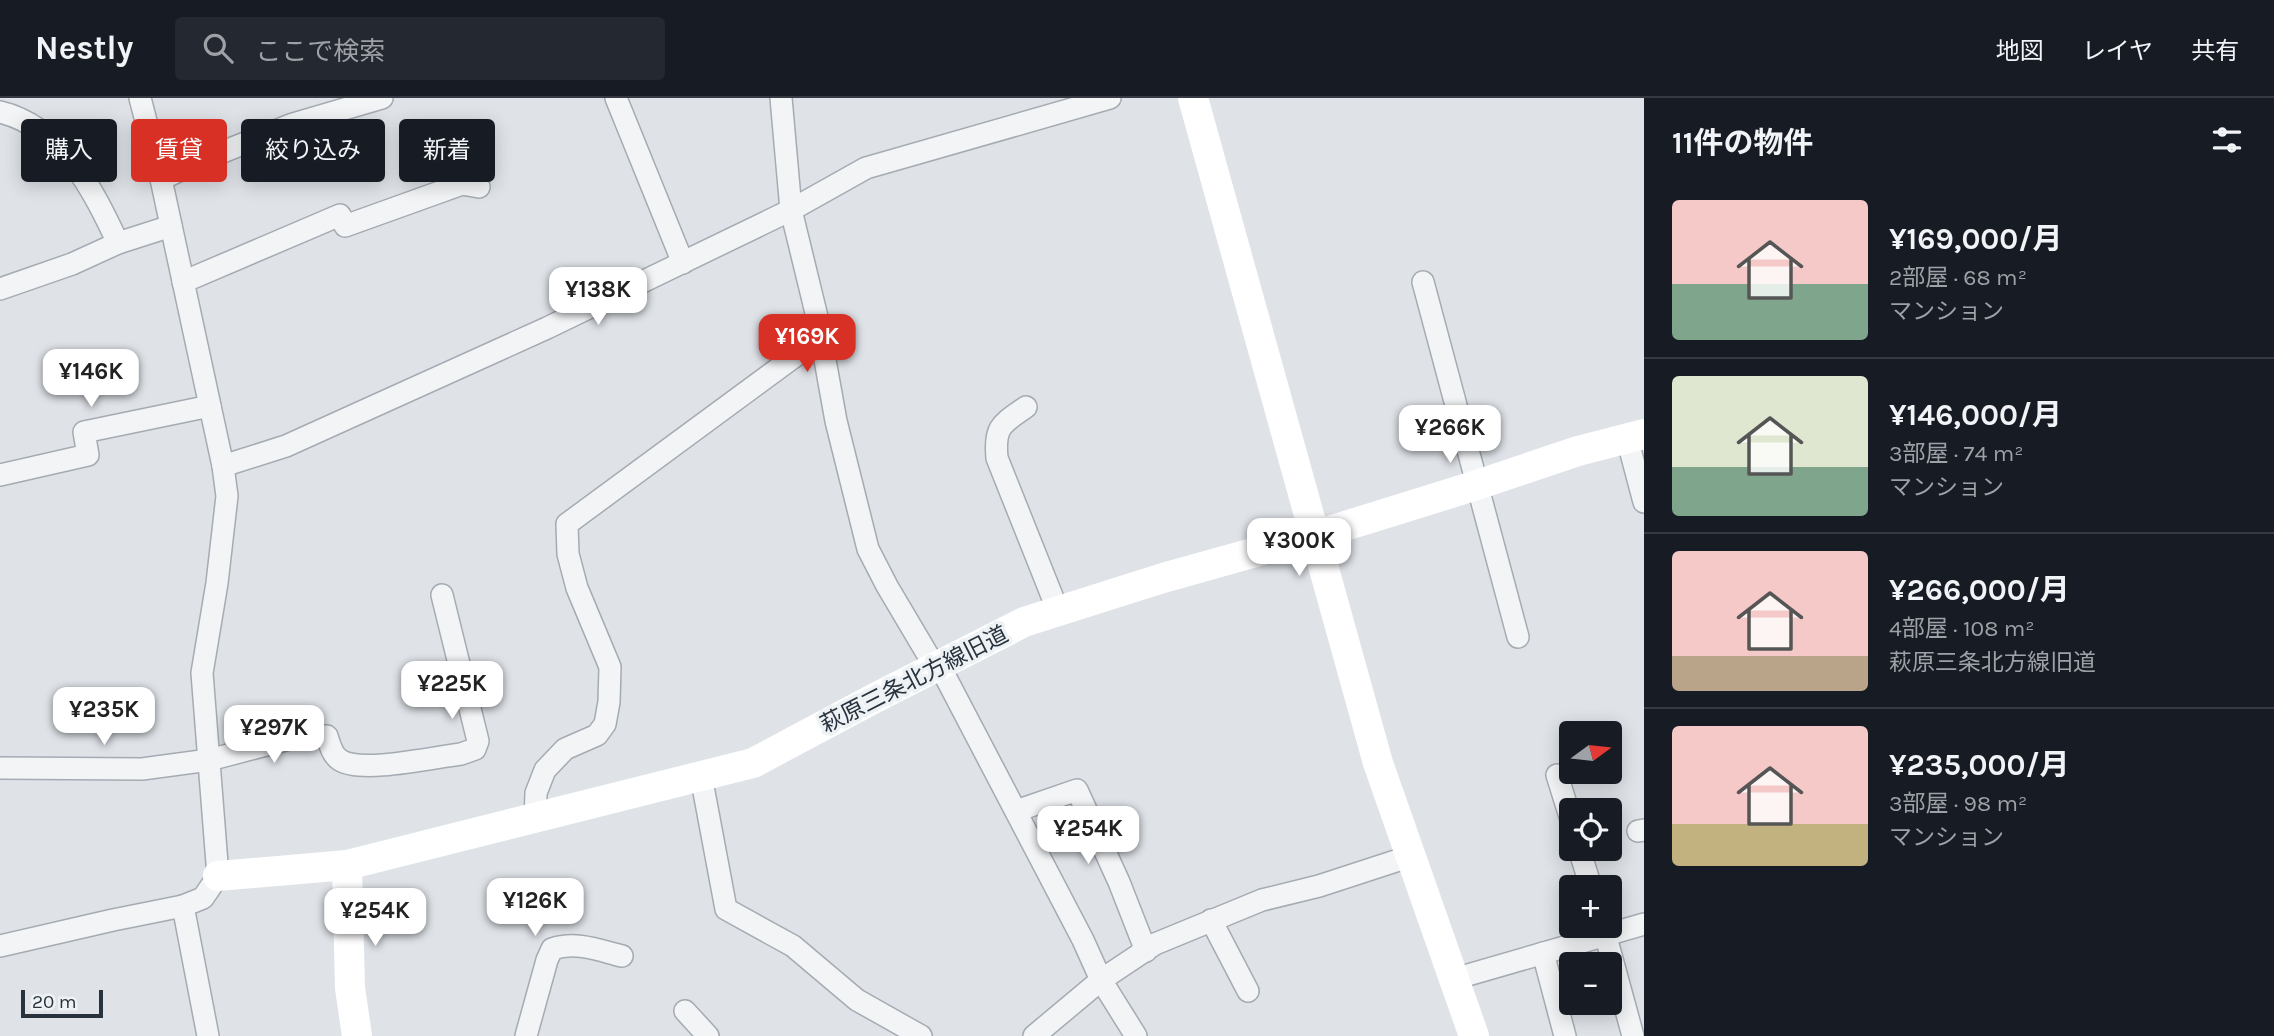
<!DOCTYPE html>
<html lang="ja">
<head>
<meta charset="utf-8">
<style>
  body { margin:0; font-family:Karla,"Noto Sans JP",sans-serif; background:#242831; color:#f1f3f6; height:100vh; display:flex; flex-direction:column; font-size:26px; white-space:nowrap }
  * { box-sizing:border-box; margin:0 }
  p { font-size:23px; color:#9ea1a6 }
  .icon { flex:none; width:38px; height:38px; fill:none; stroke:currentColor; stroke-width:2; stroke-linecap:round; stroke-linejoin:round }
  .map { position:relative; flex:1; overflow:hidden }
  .details { display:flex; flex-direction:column; background:#171b24; width:630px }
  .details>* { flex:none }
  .hud { position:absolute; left:21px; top:21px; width:665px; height:63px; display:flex; gap:14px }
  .needle { width:46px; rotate:75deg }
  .buttons { position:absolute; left:1559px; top:623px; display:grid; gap:14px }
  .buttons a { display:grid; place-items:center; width:63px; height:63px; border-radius:7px; background:#171b24; box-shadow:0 4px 18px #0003; font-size:35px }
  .scale { position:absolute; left:21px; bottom:18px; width:82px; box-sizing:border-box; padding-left:7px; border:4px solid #29333e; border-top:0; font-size:19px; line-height:24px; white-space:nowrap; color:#29333e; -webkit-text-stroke:5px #eef2f5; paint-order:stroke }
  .price { position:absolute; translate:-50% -60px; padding:0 16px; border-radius:14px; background:#fff; color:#222; font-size:23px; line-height:46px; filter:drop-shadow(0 2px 4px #0008) }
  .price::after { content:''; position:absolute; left:50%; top:42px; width:21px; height:16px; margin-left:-10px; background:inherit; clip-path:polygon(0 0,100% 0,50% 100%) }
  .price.active { background:#d93025; color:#fff }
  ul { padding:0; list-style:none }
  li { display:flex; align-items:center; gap:21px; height:175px; padding:0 28px }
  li+li { border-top:2px solid #363941 }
  li span { display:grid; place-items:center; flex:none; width:196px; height:140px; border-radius:7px; color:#555 }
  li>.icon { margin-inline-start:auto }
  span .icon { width:84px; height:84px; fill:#fffc; stroke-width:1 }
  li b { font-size:30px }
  h2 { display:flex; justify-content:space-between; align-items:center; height:84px; padding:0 28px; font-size:30px }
  .tag { padding:0 24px; border-radius:7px; background:#171b24; box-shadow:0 4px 18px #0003; font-size:24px; line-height:63px }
  .tag.active { background:#d93025; color:#fff }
  header { display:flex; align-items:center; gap:42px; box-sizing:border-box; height:98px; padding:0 35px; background:#171b24; border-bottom:2px solid #363941 }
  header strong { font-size:33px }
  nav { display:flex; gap:38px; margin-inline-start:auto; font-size:24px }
  .search { width:490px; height:63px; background:#242831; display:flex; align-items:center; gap:18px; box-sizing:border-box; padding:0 24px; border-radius:7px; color:#9ea1a6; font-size:26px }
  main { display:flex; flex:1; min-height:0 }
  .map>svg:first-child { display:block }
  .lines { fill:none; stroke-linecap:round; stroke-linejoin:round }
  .street-casing { stroke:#a5abb2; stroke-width:24 }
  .street { stroke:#f2f4f6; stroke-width:21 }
  .secondary { stroke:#fff; stroke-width:30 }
  .labels { text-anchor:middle; stroke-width:7; stroke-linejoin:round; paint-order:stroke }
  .street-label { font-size:23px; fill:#29333e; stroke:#eef2f5 }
</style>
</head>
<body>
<header>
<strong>Nestly</strong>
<div class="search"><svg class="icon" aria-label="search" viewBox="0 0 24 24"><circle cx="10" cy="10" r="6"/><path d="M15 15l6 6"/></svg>ここで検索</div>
<nav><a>地図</a><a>レイヤ</a><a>共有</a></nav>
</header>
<main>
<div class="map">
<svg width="1644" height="938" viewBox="0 0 1644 938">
  <rect width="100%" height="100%" fill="#dfe3e8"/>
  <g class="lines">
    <g class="street-casing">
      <g id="street">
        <path d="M 140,0 L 161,81 L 223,368 L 227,398 L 217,485 L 202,575 L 218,778 L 203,800 L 183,808 L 208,938"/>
        <path d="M 616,0 L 683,165"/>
        <path d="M 781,0 L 791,112 L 818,223 L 836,323 L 868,451 L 887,488 L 935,569 L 946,580 L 1083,842 L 1101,882 L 1136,938"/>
        <path d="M 0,14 C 62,29 93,92 118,145"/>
        <path d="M 161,81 L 210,59 L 293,26 L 382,0"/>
        <path d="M 183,184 L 340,117 L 345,128 L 462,86 L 479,89"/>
        <path d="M 1423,184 L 1518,539"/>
        <path d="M 0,191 L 72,166 L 118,145 L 171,128"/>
        <path d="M 1026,309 C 1002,326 994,328 997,360 L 1058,513"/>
        <path d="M 1627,340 L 1644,404"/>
        <path d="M 223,368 L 286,348 L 547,230 L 791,112 L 866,70 L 1110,0"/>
        <path d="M 0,377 L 88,357 L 84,334 L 210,308"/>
        <path d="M 0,670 L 142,671 L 209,662 L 297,639 L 327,638 C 330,647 332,657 340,662 C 361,676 435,659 461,656 L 475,651 L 478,643 L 442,497"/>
        <path d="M 1557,677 L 1572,725"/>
        <path d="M 701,678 L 726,811 L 793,848 L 857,902 L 921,938"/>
        <path d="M 1016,713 L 1077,692 L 1119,784 L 1146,853"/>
        <path d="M 535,721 L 536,695 L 545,672 L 565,651 L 597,637 L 605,626 L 609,604 L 610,569 L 577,490 L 568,456 L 567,426 L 821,239"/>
        <path d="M 1638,733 L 1644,732"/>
        <path d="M 1579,751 L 1591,789"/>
        <path d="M 1211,822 L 1248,893"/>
        <path d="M 1603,828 L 1633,938"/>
        <path d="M 0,848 L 113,822 L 183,808"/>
        <path d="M 1543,855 L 1565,938"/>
        <path d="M 1454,881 L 1644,826"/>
        <path d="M 685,913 L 708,938"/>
        <path d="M 526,938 L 547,862 L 552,851 C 576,843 598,852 622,858"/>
        <path d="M 1034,938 L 1101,882 L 1155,846 L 1262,802 L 1319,788 L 1411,758"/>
      </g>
    </g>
    <use href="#street" class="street"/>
    <g class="secondary">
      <path d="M 1193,0 L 1378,665 L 1474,938"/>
      <path d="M 347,767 L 350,890 L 357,938"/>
      <path d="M 218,778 L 347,767 L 753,665 L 873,601 L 1024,524 L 1163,480 L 1313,438 L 1477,387 L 1578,353 L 1644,336"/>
    </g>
  </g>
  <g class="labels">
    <g class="street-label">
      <text transform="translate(914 581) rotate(-27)" y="8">萩原三条北方線旧道</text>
    </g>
  </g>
</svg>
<div class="buttons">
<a><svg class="needle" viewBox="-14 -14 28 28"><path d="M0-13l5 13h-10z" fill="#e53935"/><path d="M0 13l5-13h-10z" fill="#9ea1a6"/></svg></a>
<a><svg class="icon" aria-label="locate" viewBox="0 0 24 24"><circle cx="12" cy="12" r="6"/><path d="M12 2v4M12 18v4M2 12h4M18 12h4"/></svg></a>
<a>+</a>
<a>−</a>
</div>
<div class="scale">20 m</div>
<b class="price" style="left:598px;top:229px">¥138K</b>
<b class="price active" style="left:807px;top:276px">¥169K</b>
<b class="price" style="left:91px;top:311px">¥146K</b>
<b class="price" style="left:1450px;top:367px">¥266K</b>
<b class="price" style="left:1299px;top:480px">¥300K</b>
<b class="price" style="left:452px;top:623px">¥225K</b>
<b class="price" style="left:104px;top:649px">¥235K</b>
<b class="price" style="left:274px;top:667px">¥297K</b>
<b class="price" style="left:1088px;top:768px">¥254K</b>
<b class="price" style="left:535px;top:840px">¥126K</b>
<b class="price" style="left:375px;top:850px">¥254K</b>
<div class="hud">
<a class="tag">購入</a>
<a class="tag active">賃貸</a>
<a class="tag">絞り込み</a>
<a class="tag">新着</a>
</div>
</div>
<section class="details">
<h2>11件の物件<svg class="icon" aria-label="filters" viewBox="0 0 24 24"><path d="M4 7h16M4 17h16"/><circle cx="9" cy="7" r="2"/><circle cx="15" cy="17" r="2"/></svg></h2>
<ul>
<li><span style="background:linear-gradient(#f6c9c9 60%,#7fa58c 0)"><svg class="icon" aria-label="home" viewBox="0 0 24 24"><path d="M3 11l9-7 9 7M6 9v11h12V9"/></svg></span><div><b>¥169,000/月</b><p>2部屋 · 68 m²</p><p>マンション</p></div></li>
<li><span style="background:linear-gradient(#dfe7d0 65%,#7fa58c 0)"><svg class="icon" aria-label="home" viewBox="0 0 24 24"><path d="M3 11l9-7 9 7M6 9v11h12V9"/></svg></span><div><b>¥146,000/月</b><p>3部屋 · 74 m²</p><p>マンション</p></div></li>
<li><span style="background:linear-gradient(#f6c9c9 75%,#b9a48a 0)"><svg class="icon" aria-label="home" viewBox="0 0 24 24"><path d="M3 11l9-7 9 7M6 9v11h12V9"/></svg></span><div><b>¥266,000/月</b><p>4部屋 · 108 m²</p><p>萩原三条北方線旧道</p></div></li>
<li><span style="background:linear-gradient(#f6c9c9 70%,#c2b280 0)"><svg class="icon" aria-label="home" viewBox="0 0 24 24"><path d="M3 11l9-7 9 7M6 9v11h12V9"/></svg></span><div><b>¥235,000/月</b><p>3部屋 · 98 m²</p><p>マンション</p></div></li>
</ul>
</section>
</main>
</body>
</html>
